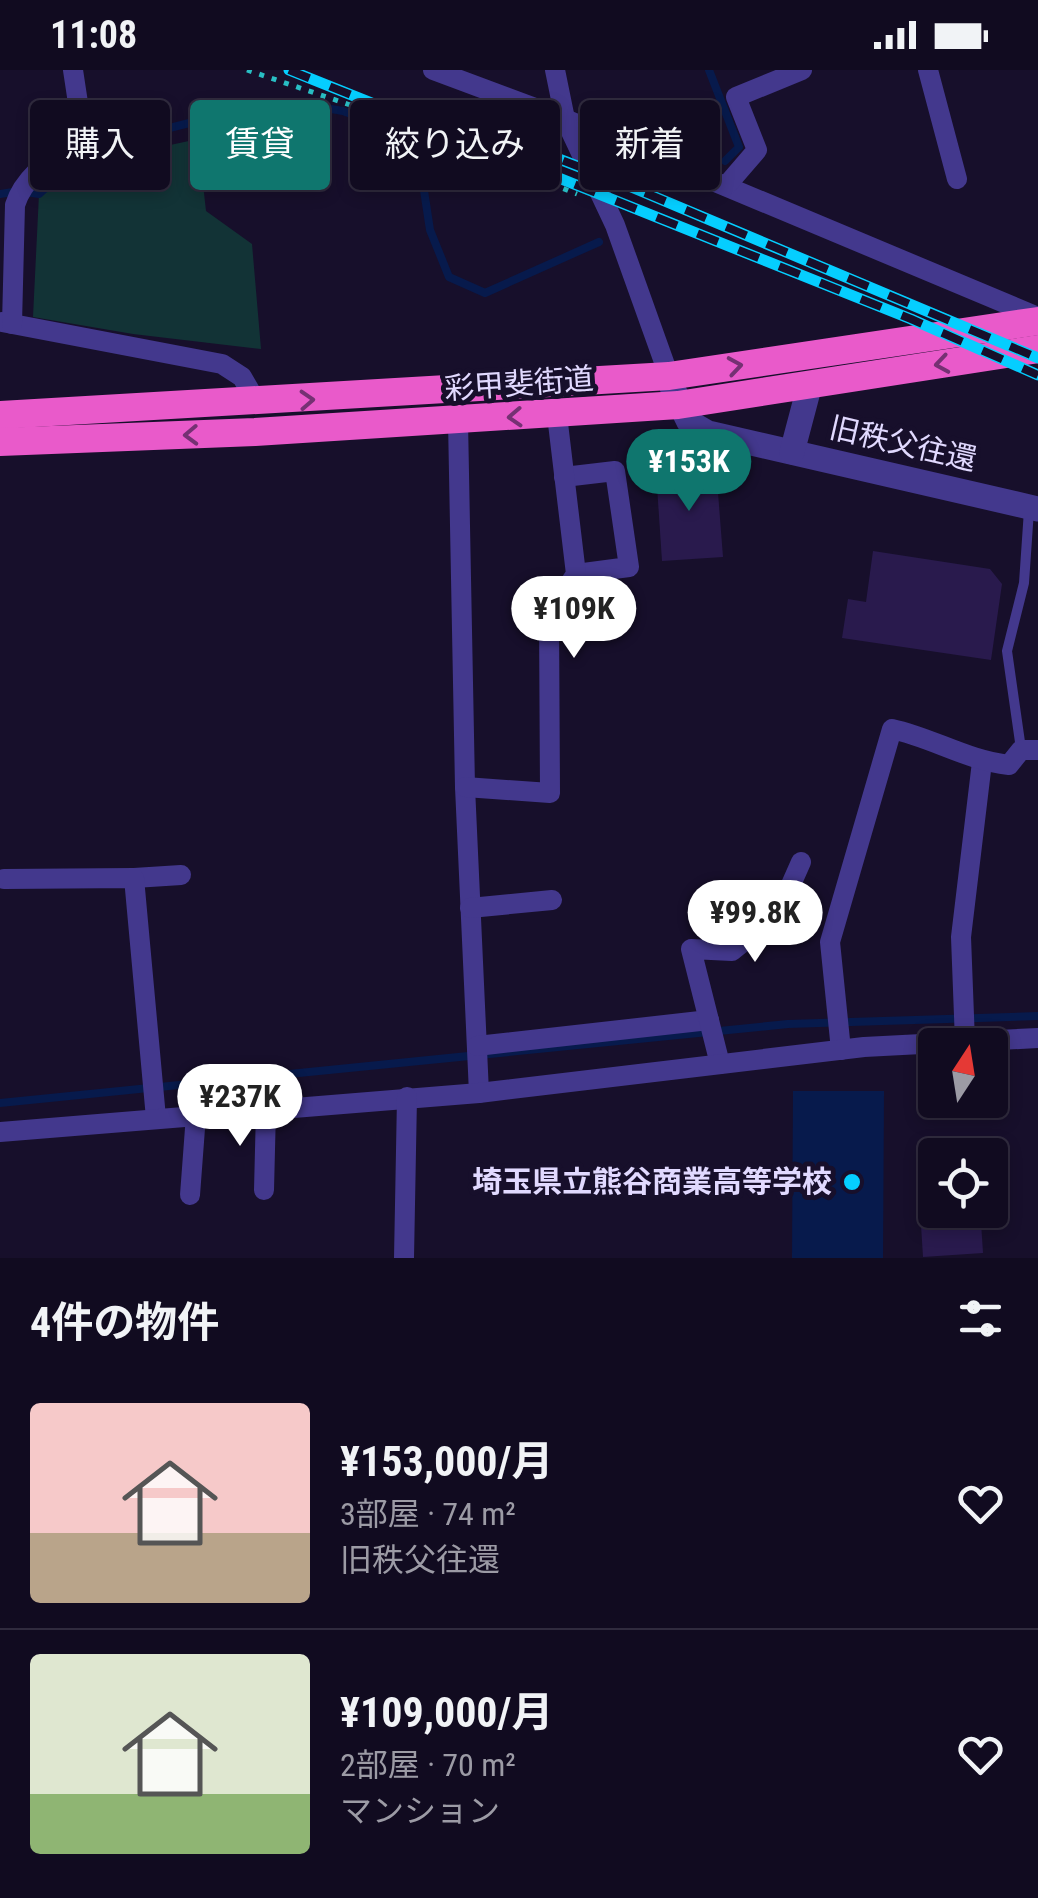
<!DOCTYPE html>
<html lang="ja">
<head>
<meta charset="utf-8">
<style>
  body { margin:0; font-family:"Roboto Condensed","Noto Sans JP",sans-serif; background:#1e192d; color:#f1f3f6; height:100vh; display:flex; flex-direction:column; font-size:38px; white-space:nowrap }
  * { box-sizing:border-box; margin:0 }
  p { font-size:32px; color:#9c9ba5 }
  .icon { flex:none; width:55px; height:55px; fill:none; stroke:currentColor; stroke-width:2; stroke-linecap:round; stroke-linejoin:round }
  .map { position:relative; height:1188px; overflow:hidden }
  .drawer { display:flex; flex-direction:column; background:#110b20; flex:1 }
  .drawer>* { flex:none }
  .banner { position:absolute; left:30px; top:30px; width:980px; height:90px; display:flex; gap:20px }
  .needle { width:65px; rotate:12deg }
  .controls { position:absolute; left:918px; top:958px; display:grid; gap:20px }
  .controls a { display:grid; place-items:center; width:90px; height:90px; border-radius:10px; background:#110b20; box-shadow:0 5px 15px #0003,0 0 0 2px #302b3e; font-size:50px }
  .price { position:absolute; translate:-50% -85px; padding:0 22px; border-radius:35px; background:#fff; color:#222; font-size:32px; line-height:65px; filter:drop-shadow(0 2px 5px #0008) }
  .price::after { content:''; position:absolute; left:50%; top:60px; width:30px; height:22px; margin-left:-15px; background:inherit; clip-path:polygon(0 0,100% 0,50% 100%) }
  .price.on { background:#0f766e; color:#fff }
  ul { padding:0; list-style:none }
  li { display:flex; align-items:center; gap:30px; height:250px; padding:0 30px }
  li+li { border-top:2px solid #302b3e }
  li span { display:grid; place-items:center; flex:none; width:280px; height:200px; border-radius:10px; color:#555 }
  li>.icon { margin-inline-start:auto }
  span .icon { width:120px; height:120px; fill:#fffc; stroke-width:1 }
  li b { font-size:42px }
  h2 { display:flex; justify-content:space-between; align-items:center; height:120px; padding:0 30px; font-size:42px }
  .pill { padding:0 35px; border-radius:10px; background:#110b20; box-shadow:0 5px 15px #0003,0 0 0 2px #302b3e; font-size:35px; line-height:90px }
  .pill.on { background:#0f766e; color:#fff }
  .status { display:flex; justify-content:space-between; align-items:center; height:70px; padding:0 50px; background:#110b20; direction:ltr }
  .status svg { height:28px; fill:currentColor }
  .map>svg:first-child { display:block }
  .green { fill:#123336 }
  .water { fill:#071a4c }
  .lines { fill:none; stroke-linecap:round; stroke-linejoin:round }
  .stream { stroke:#071a4c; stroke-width:8 }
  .building { fill:#291a4d }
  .path { stroke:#29bec4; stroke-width:5; stroke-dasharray:5 8; stroke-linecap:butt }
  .service { stroke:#43388d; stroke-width:10 }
  .minor { stroke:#43388d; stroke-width:20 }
  .tertiary { stroke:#43388d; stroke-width:25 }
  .trunk { stroke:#e95aca; stroke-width:28 }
  .rail-casing { stroke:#05ceff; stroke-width:11 }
  .rail { stroke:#170f2b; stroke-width:8; stroke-dasharray:22; stroke-linecap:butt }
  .oneway { stroke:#753173 }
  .poi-dot { fill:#05ceff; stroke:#170f2b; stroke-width:4 }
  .labels { text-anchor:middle; stroke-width:10; stroke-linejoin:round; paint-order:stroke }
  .street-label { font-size:30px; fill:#e1d9ff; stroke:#170f2b }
  .poi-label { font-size:30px; font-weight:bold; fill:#e1d9ff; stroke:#170f2b; text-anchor:end }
</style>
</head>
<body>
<div class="status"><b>11:08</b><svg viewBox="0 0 49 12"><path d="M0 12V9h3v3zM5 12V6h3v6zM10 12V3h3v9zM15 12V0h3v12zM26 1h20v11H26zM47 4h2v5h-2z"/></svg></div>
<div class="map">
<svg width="1038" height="1188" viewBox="0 0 1038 1188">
  <rect width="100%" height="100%" fill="#170f2b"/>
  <path class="green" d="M 198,69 L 206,141 L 252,174 L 261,279 L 133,264 L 33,247 L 39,124 L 92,92 Z"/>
  <path class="water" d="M 793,1021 L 884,1021 L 883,1188 L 792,1188 Z"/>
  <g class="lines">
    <g class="stream">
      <path d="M 709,0 L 739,77 L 725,91"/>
      <path d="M 0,124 L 19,121 L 39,124 L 90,78 L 245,39 L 302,34 L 343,41 L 409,66 L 420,94 L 430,160 L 449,207 L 485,223 L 599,172"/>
      <path d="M 0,1033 L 788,954 L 1038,946"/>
    </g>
  </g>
  <g class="building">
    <path d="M 716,397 L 723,487 L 662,491 L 656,401 Z"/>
    <path d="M 873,481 L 990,499 L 1002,514 L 991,590 L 842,568 L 848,529 L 866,532 Z"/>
    <path d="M 981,1152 L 983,1183 L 923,1187 L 921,1155 Z"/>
  </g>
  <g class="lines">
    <path class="path" d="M 247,0 L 362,39 L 577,124"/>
    <path class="service" d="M 1021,679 L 1007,581 L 1024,513 L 1029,440"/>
    <g class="minor">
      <path d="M 433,0 L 565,49 L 1038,247"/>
      <path d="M 555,0 L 565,49 L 615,155 L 669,306"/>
      <path d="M 928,0 L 957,109"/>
      <path d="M 726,116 L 757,80 L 736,27 L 802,0"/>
      <path d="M 2,252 L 222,294 L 242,307 L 257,333"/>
      <path d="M 12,254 L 15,135 C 25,103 58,85 83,66 L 73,0"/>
      <path d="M 458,351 L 465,717 L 479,1023"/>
      <path d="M 564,407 L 615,401 L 629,497 L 576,504"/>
      <path d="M 465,717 L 550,723 L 549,546 L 576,504 L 557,345"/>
      <path d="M 134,808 L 181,805"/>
      <path d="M 4,809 L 134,808 L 156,1048"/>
      <path d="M 470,838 L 552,830"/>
      <path d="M 965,972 L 961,867 L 982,692"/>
      <path d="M 477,976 L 709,950"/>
      <path d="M 841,980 L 830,872 L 892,659 C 933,668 966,690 1009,695 L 1021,680 L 1038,680"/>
      <path d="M 720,994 L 691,879 L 732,881 L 778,844 L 801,792"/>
      <path d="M 0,1062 L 479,1023 L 864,977 L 1038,968"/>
      <path d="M 264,1120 L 266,1039"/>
      <path d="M 190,1125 L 196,1045"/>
      <path d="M 404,1188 L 407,1027"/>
    </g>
    <g class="tertiary">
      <path d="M 672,317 L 689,352 L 708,363 L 1038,439"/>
      <path d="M 792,382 L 810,314"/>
    </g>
    <g class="trunk">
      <path d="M 0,345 L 669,306 L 1038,251"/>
      <path d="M 0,372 L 255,362 L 678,335 L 1038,279"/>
    </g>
    <g class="rail-casing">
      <g id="rail">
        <path d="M 289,0 L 911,249 L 1038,305"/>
        <path d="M 481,59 L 629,116 L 1038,288"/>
      </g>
    </g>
    <use href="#rail" class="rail"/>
  </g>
  <defs><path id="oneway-chevron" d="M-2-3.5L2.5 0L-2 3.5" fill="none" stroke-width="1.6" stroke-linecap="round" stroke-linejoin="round" transform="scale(2.5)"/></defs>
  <g class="oneway">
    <use href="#oneway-chevron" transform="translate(942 294) rotate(171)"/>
    <use href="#oneway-chevron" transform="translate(735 296) rotate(-9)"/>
    <use href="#oneway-chevron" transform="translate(307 330) rotate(-3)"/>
    <use href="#oneway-chevron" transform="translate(515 347) rotate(177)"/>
    <use href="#oneway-chevron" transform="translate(191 365) rotate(178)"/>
  </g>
  <circle class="poi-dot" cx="852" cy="1112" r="10"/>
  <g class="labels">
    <g class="street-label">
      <text transform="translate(519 314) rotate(-4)" y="10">彩甲斐街道</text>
      <text transform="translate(903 374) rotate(13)" y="10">旧秩父往還</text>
    </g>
    <g class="poi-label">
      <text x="832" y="1122">埼玉県立熊谷商業高等学校</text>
    </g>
  </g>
</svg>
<div class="controls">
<a><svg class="needle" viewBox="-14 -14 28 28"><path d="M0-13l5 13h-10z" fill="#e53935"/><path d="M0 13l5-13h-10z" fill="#9c9ba5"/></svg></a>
<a><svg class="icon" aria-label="locate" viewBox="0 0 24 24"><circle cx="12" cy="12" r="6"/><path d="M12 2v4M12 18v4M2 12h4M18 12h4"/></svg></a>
</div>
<b class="price on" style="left:689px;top:444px">¥153K</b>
<b class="price" style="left:574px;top:591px">¥109K</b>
<b class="price" style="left:755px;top:895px">¥99.8K</b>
<b class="price" style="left:240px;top:1079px">¥237K</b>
<div class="banner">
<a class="pill">購入</a>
<a class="pill on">賃貸</a>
<a class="pill">絞り込み</a>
<a class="pill">新着</a>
</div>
</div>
<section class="drawer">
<h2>4件の物件<svg class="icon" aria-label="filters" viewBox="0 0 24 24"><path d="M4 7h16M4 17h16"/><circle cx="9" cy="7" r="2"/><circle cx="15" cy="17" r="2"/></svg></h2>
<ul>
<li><span style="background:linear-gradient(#f6c9c9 65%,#b9a48a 0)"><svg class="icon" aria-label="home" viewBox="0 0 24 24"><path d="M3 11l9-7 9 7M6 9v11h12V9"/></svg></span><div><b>¥153,000/月</b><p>3部屋 · 74 m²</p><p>旧秩父往還</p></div><svg class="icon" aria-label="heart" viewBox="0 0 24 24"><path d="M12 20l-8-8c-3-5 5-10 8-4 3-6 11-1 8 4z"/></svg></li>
<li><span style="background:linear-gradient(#dfe7d0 70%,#8fb573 0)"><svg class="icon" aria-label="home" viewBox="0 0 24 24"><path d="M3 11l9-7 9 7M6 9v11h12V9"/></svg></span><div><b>¥109,000/月</b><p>2部屋 · 70 m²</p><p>マンション</p></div><svg class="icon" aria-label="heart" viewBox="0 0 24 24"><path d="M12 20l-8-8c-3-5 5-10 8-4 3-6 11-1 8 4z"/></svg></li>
</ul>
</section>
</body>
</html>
